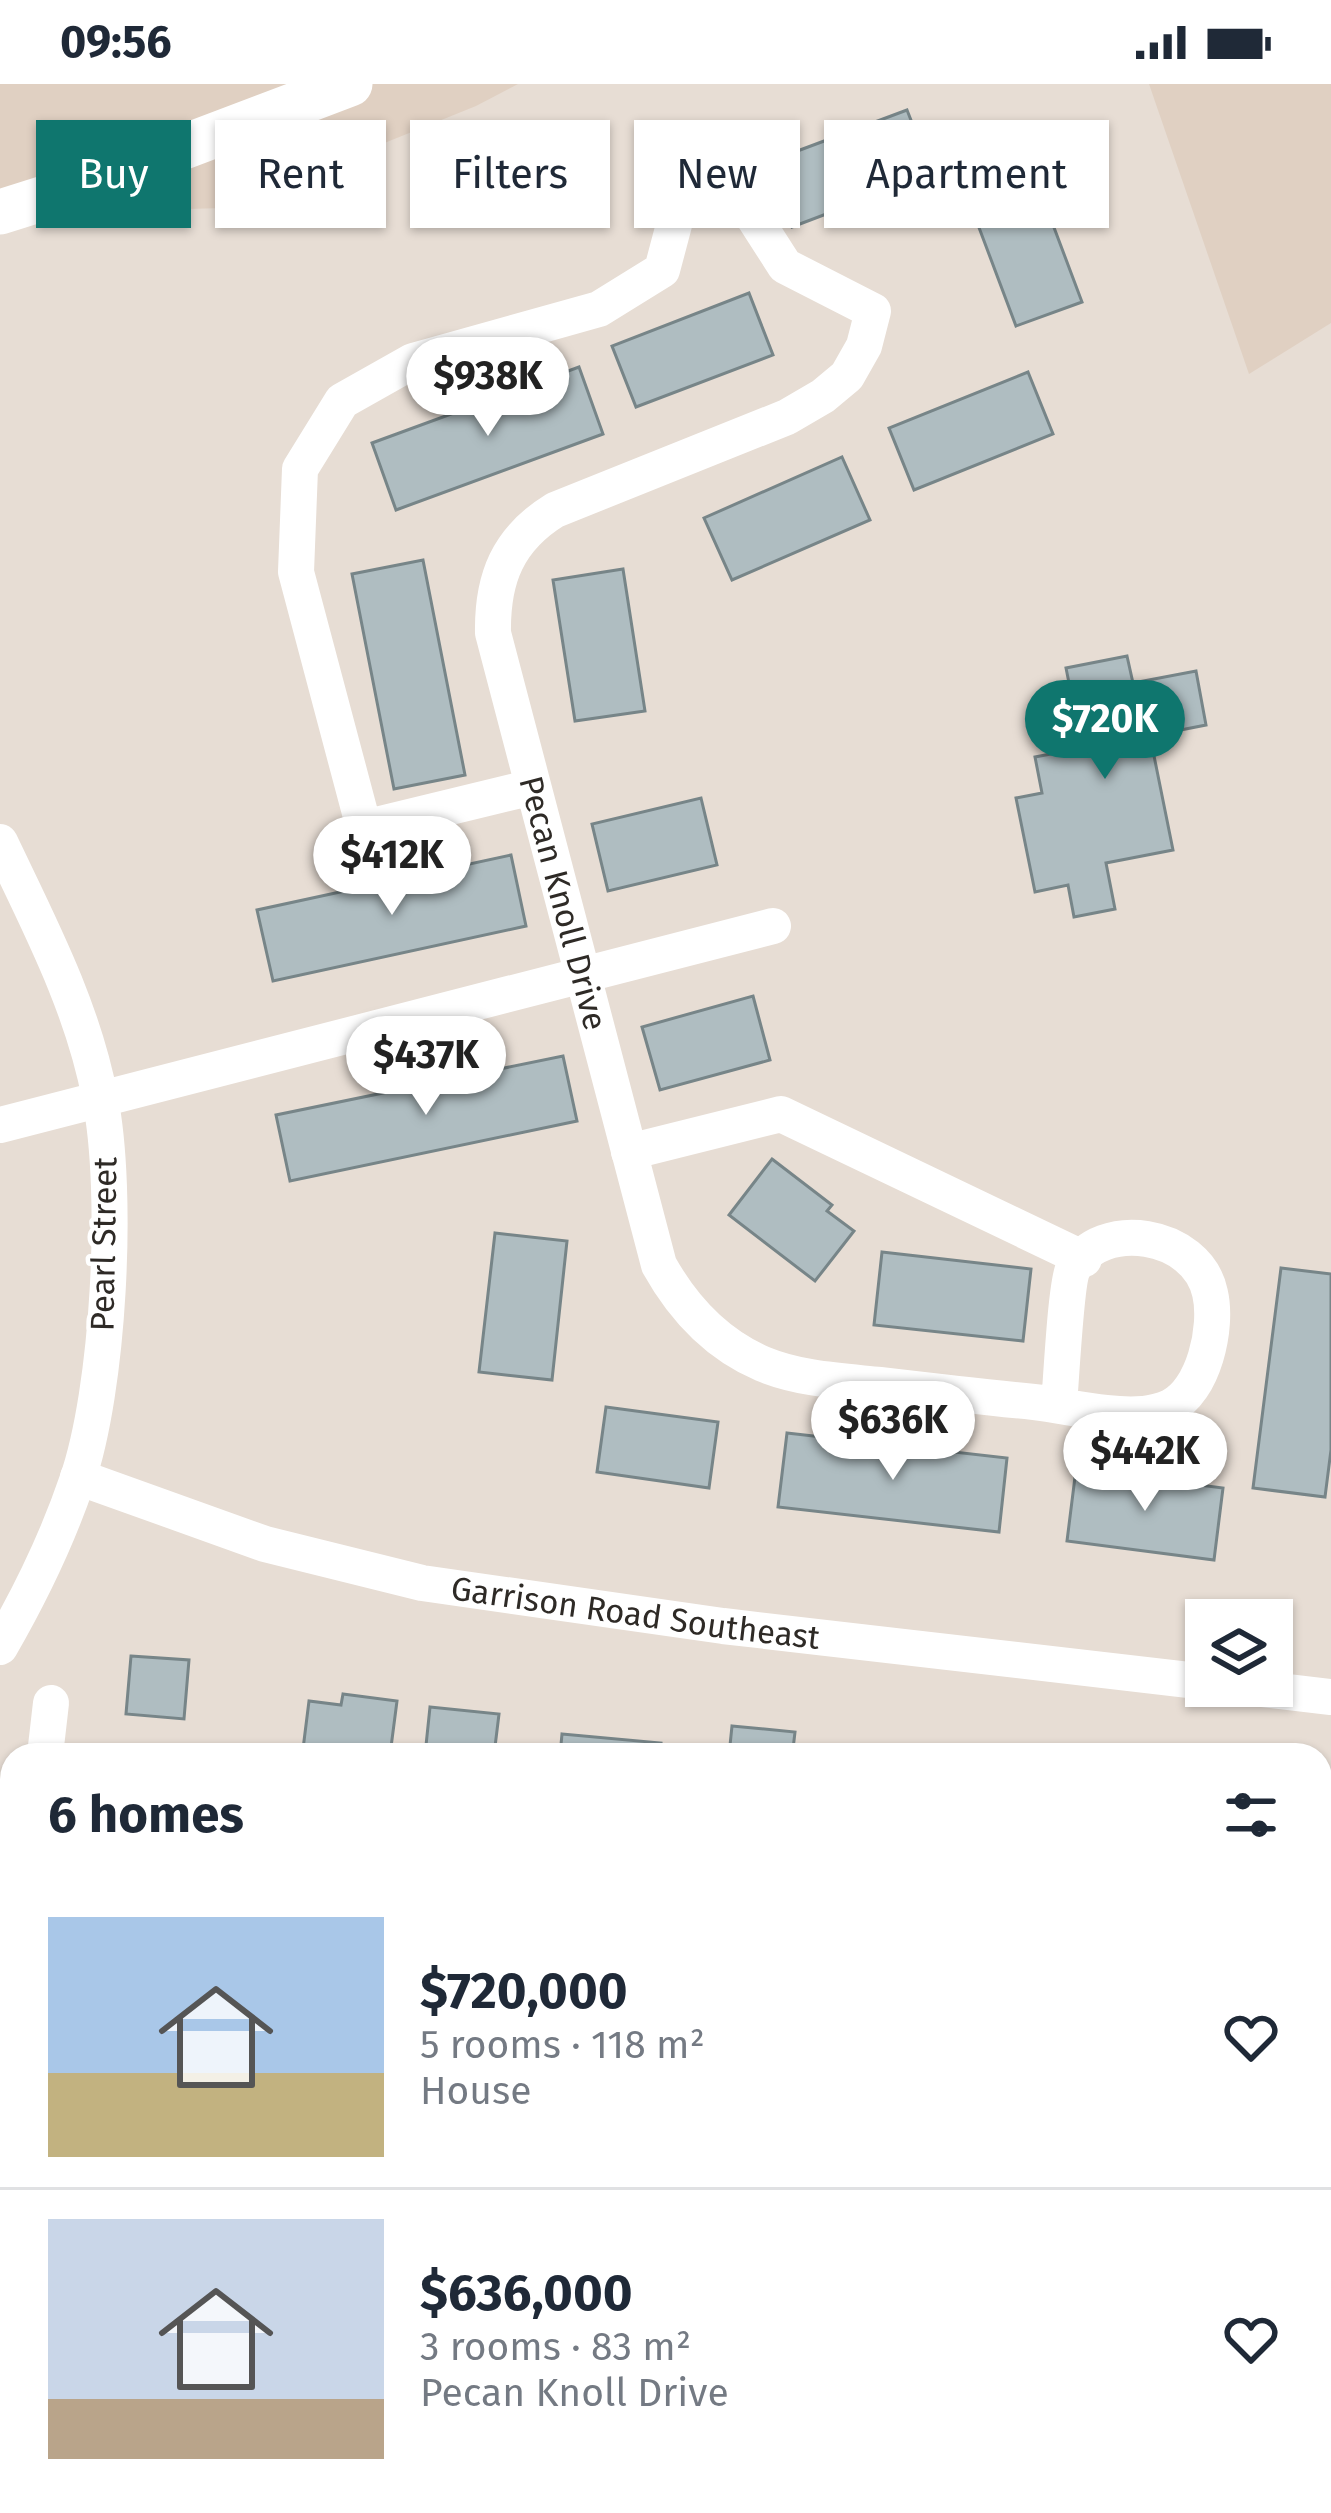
<!DOCTYPE html>
<html lang="en">
<head>
<meta charset="utf-8">
<style>
  body { margin:0; font-family:"Fira Sans",sans-serif; background:#f2f2f3; color:#1f2937; height:100vh; display:flex; flex-direction:column; font-size:45px; white-space:nowrap }
  * { box-sizing:border-box; margin:0 }
  p { font-size:39px; color:#747a83 }
  .icon { flex:none; width:66px; height:66px; fill:none; stroke:currentColor; stroke-width:2; stroke-linecap:round; stroke-linejoin:round }
  .map { position:relative; flex:1; overflow:hidden }
  .panel { position:absolute; left:0px; top:1659px; width:1332px; height:771px; display:flex; flex-direction:column; background:#fff; border-radius:36px 36px 0 0; box-shadow:0 3px 9px #0004 }
  .panel>* { flex:none }
  .guide { position:absolute; left:36px; top:36px; width:1260px; height:108px; display:flex; gap:24px }
  .fabs { position:absolute; left:1185px; top:1515px; display:grid; gap:24px }
  .fabs a { display:grid; place-items:center; width:108px; height:108px; border-radius:0px; background:#fff; box-shadow:0 3px 9px #0004; font-size:60px }
  .price { position:absolute; translate:-50% -102px; padding:0 27px; border-radius:42px; background:#fff; color:#222; font-size:39px; line-height:78px; filter:drop-shadow(0 3px 6px #0008) }
  .price::after { content:''; position:absolute; left:50%; top:72px; width:36px; height:27px; margin-left:-18px; background:inherit; clip-path:polygon(0 0,100% 0,50% 100%) }
  .price.selected { background:#0f766e; color:#fff }
  ul { padding:0; list-style:none }
  li { display:flex; align-items:center; gap:36px; height:300px; padding:0 48px }
  li+li { border-top:3px solid #e0e1e3 }
  li span { display:grid; place-items:center; flex:none; width:336px; height:240px; border-radius:0px; color:#555 }
  li>.icon { margin-inline-start:auto }
  span .icon { width:144px; height:144px; fill:#fffc; stroke-width:1 }
  li b { font-size:51px }
  h2 { display:flex; justify-content:space-between; align-items:center; height:144px; padding:0 48px; font-size:51px }
  .chip { padding:0 42px; border-radius:0px; background:#fff; box-shadow:0 3px 9px #0004; font-size:42px; line-height:108px }
  .chip.selected { background:#0f766e; color:#fff }
  .status { display:flex; justify-content:space-between; align-items:center; height:84px; padding:0 60px; background:#fff; direction:ltr }
  .status svg { height:33px; fill:currentColor }
  .map>svg:first-child { display:block }
  .built { fill:#e0d0c2 }
  .building { fill:#afbdc1; stroke:#778588; stroke-width:3 }
  .lines { fill:none; stroke-linecap:round; stroke-linejoin:round }
  .minor { stroke:#fff; stroke-width:36 }
  .major { stroke:#fff; stroke-width:45 }
  .labels { text-anchor:middle; stroke-width:9; stroke-linejoin:round; paint-order:stroke }
  .street-label { font-size:33px; fill:#2e2a26; stroke:#fff }
</style>
</head>
<body>
<div class="status"><b>09:56</b><svg viewBox="0 0 49 12"><path d="M0 12V9h3v3zM5 12V6h3v6zM10 12V3h3v9zM15 12V0h3v12zM26 1h20v11H26zM47 4h2v5h-2z"/></svg></div>
<div class="map">
<svg width="1331" height="2429" viewBox="0 0 1331 2429">
  <rect width="100%" height="100%" fill="#e7ddd4"/>
  <g class="built">
    <path d="M 0,0 L 518,0 L 476,22 L 224,124 L 0,130 Z"/>
    <path d="M 1149,0 L 1331,0 L 1331,239 L 1249,290 Z"/>
  </g>
  <g class="building">
    <path d="M 907,26 L 932,90 L 792,143 L 768,78 Z"/>
    <path d="M 1032,85 L 1082,218 L 1016,242 L 966,109 Z"/>
    <path d="M 749,209 L 773,271 L 636,323 L 612,262 Z"/>
    <path d="M 579,283 L 603,350 L 396,426 L 372,359 Z"/>
    <path d="M 1028,288 L 1053,350 L 914,406 L 889,344 Z"/>
    <path d="M 842,373 L 870,436 L 732,496 L 704,434 Z"/>
    <path d="M 423,476 L 465,691 L 394,705 L 352,490 Z"/>
    <path d="M 623,485 L 645,627 L 575,637 L 553,496 Z"/>
    <path d="M 1127,572 L 1133,599 L 1196,587 L 1206,641 L 1150,652 L 1173,766 L 1106,779 L 1115,825 L 1074,833 L 1068,801 L 1035,808 L 1016,714 L 1042,709 L 1035,673 L 1082,664 L 1066,584 Z"/>
    <path d="M 701,714 L 717,781 L 608,807 L 592,740 Z"/>
    <path d="M 511,771 L 526,842 L 273,897 L 257,826 Z"/>
    <path d="M 753,912 L 770,976 L 660,1006 L 642,943 Z"/>
    <path d="M 563,972 L 577,1037 L 290,1097 L 276,1031 Z"/>
    <path d="M 772,1075 L 832,1121 L 827,1127 L 854,1147 L 815,1197 L 729,1131 Z"/>
    <path d="M 495,1149 L 567,1157 L 552,1296 L 479,1288 Z"/>
    <path d="M 882,1168 L 1031,1185 L 1023,1257 L 874,1241 Z"/>
    <path d="M 1281,1184 L 1331,1190 L 1331,1366 L 1325,1413 L 1253,1404 Z"/>
    <path d="M 606,1323 L 718,1338 L 709,1404 L 597,1388 Z"/>
    <path d="M 787,1349 L 1007,1374 L 999,1448 L 778,1423 Z"/>
    <path d="M 1076,1385 L 1223,1404 L 1214,1476 L 1067,1457 Z"/>
    <path d="M 131,1572 L 189,1576 L 184,1635 L 126,1630 Z"/>
    <path d="M 343,1610 L 397,1617 L 390,1671 L 337,1671 L 303,1665 L 309,1617 L 341,1621 Z"/>
    <path d="M 430,1623 L 499,1630 L 494,1671 L 425,1671 Z"/>
    <path d="M 732,1642 L 795,1648 L 793,1665 L 815,1667 L 814,1671 L 729,1671 Z"/>
    <path d="M 562,1650 L 661,1659 L 660,1671 L 560,1671 Z"/>
    <path d="M 116,2418 L 162,2418 L 161,2429 L 115,2429 Z"/>
  </g>
  <g class="lines">
    <g class="minor">
      <path id="s1" d="M 533,703 L 364,744 L 296,488 L 300,385 L 342,317 L 413,277 L 599,225 L 662,186 L 680,118 L 724,87 L 785,182 L 873,227 L 864,262 L 847,292 L 823,312 L 787,333 L 555,426 C 508,455 492,494 493,549 L 659,1181 C 683,1224 716,1260 763,1280 C 799,1295 841,1297 880,1301 C 931,1307 983,1313 1034,1318 C 1068,1322 1109,1333 1143,1330 C 1151,1329 1163,1326 1170,1323 C 1204,1307 1218,1243 1210,1209 C 1197,1148 1100,1134 1073,1185 C 1066,1199 1061,1298 1059,1321"/>
      <path d="M 0,758 C 39,840 83,923 100,1014 C 119,1109 109,1305 77,1397 C 58,1453 30,1511 0,1563"/>
      <path d="M 0,1041 L 773,842"/>
      <path d="M 629,1068 L 781,1030 L 1084,1175"/>
      <path id="s2" d="M 78,1393 L 265,1460 L 422,1499 L 723,1542 L 1206,1598"/>
      <path d="M 1236,1602 L 1331,1613"/>
      <path d="M 45,1671 L 51,1619"/>
      <path d="M 0,1795 L 12,1805"/>
      <path d="M 10,2008 L 12,1990"/>
      <path d="M 1320,2198 L 1331,2199"/>
    </g>
    <path class="major" d="M 0,128 L 70,106 L 350,0"/>
  </g>
  <g class="labels">
    <g class="street-label">
      <text dy="12" stroke="none"><textPath href="#s1" startOffset="2124">Pecan Knoll Drive</textPath></text>
      <text transform="translate(103 1160) rotate(-89)" y="12">Pearl Street</text>
      <text dy="12" stroke="none"><textPath href="#s2" startOffset="576">Garrison Road Southeast</textPath></text>
    </g>
  </g>
</svg>
<div class="fabs">
<a><svg class="icon" aria-label="layers" viewBox="0 0 24 24"><path d="M12 4l9 5-9 5-9-5zM3 14l9 5 9-5"/></svg></a>
</div>
<b class="price" style="left:488px;top:355px">$938K</b>
<b class="price selected" style="left:1105px;top:698px">$720K</b>
<b class="price" style="left:392px;top:834px">$412K</b>
<b class="price" style="left:426px;top:1034px">$437K</b>
<b class="price" style="left:893px;top:1399px">$636K</b>
<b class="price" style="left:1145px;top:1430px">$442K</b>
<div class="guide">
<a class="chip selected">Buy</a>
<a class="chip">Rent</a>
<a class="chip">Filters</a>
<a class="chip">New</a>
<a class="chip">Apartment</a>
</div>
<section class="panel">
<h2>6 homes<svg class="icon" aria-label="filters" viewBox="0 0 24 24"><path d="M4 7h16M4 17h16"/><circle cx="9" cy="7" r="2"/><circle cx="15" cy="17" r="2"/></svg></h2>
<ul>
<li><span style="background:linear-gradient(#a9c7e8 65%,#c2b280 0)"><svg class="icon" aria-label="home" viewBox="0 0 24 24"><path d="M3 11l9-7 9 7M6 9v11h12V9"/></svg></span><div><b>$720,000</b><p>5 rooms · 118 m²</p><p>House</p></div><svg class="icon" aria-label="heart" viewBox="0 0 24 24"><path d="M12 20l-8-8c-3-5 5-10 8-4 3-6 11-1 8 4z"/></svg></li>
<li><span style="background:linear-gradient(#c9d6e8 75%,#b9a48a 0)"><svg class="icon" aria-label="home" viewBox="0 0 24 24"><path d="M3 11l9-7 9 7M6 9v11h12V9"/></svg></span><div><b>$636,000</b><p>3 rooms · 83 m²</p><p>Pecan Knoll Drive</p></div><svg class="icon" aria-label="heart" viewBox="0 0 24 24"><path d="M12 20l-8-8c-3-5 5-10 8-4 3-6 11-1 8 4z"/></svg></li>
</ul>
</section>
</div>
</body>
</html>
